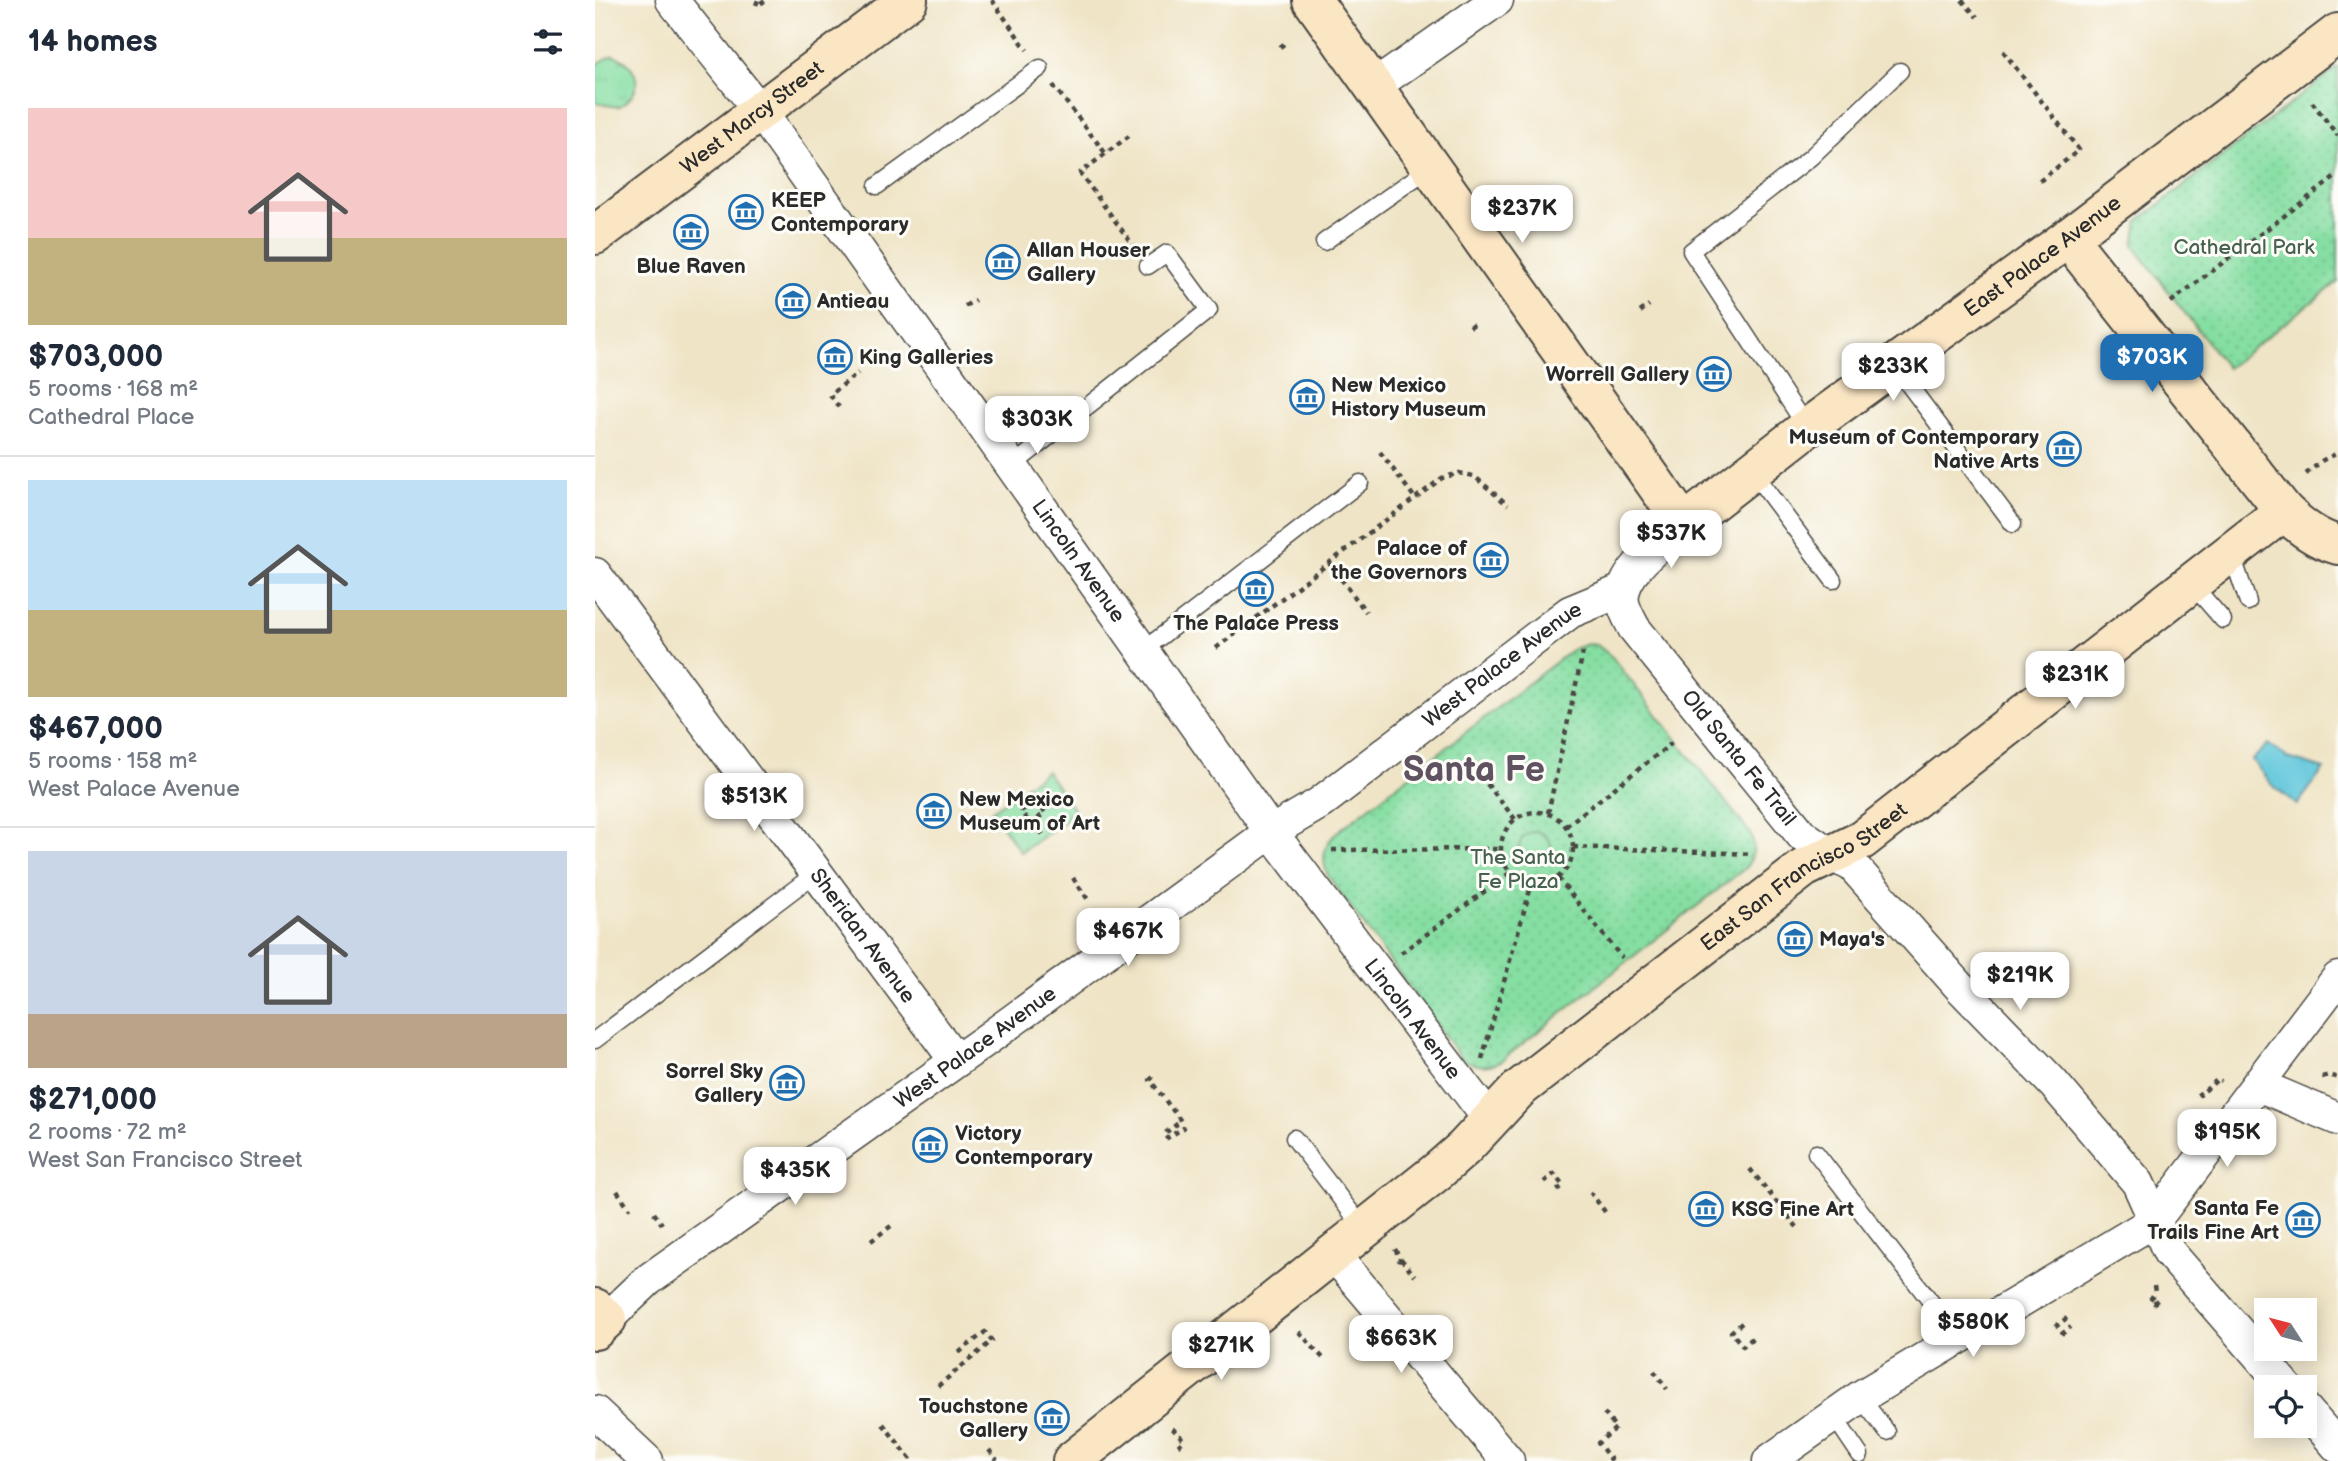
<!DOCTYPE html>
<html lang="en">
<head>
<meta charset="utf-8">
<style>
  body { margin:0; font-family:"Balsamiq Sans",sans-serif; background:#f6f6f7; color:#1f2937; height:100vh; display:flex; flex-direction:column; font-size:26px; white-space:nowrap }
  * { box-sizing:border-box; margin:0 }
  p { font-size:23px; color:#747a83 }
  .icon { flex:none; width:38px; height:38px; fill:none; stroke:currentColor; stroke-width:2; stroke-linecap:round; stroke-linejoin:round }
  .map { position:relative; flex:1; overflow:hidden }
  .sheet { display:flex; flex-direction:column; background:#fff; width:595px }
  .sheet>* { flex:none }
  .needle { width:46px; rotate:306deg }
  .buttons { position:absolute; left:1659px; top:1298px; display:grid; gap:14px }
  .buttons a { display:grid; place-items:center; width:63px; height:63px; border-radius:0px; background:#fff; box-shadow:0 4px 18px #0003; font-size:35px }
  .price { position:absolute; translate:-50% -60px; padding:0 16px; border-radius:14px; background:#fff; color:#222; font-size:23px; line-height:46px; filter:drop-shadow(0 2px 4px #0008) }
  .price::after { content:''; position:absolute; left:50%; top:42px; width:21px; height:16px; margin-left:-10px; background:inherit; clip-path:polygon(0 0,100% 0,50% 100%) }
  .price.selected { background:#1f6fb2; color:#fff }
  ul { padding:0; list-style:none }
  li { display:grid; align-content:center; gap:14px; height:371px; padding:0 28px }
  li+li { border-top:2px solid #e0e1e3 }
  li span { display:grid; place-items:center; height:217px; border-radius:0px; color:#555 }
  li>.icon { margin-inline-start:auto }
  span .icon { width:126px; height:126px; fill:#fffc; stroke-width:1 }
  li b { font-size:30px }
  h2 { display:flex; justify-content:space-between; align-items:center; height:84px; padding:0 28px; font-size:30px }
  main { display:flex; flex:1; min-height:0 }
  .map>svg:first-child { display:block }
  .grass { fill:url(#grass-tufts); stroke:#588466; stroke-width:2 }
  .park { fill:url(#park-dots); stroke:#588466; stroke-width:2 }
  .garden { fill:#85dea2; stroke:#588466; stroke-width:2 }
  .water { fill:#5ec6da; stroke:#447882; stroke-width:2 }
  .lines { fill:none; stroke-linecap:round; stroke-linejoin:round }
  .lane-casing { stroke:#484742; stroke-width:19 }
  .street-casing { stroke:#484742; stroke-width:35 }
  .secondary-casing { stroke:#484742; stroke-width:42 }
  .path { stroke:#484742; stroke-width:4.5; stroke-dasharray:5 5; stroke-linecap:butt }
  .lane { stroke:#fff; stroke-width:16 }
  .street { stroke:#fff; stroke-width:32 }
  .secondary { stroke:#fbe6c4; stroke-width:38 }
  .labels { text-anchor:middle; stroke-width:6; stroke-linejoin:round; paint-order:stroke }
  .street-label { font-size:21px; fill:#2b2b2b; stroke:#fdfcf7 }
  .poi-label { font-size:21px; font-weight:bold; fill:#2b2b2b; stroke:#fdfcf7; text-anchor:start }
  .park-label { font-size:21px; fill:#46614f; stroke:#fdfcf7 }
  .town-label { font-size:35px; font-weight:bold; fill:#5f5361; stroke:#fdfcf7 }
</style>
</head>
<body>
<main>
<section class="sheet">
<h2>14 homes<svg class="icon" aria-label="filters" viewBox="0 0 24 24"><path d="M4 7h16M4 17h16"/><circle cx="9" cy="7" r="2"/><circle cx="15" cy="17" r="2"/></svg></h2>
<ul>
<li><span style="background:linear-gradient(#f6c9c9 60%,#c2b280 0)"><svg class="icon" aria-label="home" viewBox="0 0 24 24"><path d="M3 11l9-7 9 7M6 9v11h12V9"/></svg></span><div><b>$703,000</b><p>5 rooms · 168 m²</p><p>Cathedral Place</p></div></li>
<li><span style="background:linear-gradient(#bfe0f5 60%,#c2b280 0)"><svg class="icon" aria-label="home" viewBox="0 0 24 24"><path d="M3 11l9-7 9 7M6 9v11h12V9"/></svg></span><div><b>$467,000</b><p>5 rooms · 158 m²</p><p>West Palace Avenue</p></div></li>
<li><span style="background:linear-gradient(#c9d6e8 75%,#b9a48a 0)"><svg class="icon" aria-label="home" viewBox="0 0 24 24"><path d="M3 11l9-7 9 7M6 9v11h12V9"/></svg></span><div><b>$271,000</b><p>2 rooms · 72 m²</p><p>West San Francisco Street</p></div></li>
</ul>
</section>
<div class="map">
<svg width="1743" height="1461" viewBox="0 0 1743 1461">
  <defs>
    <pattern id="grass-tufts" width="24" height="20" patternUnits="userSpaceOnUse" patternTransform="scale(1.75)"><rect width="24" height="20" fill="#85dea2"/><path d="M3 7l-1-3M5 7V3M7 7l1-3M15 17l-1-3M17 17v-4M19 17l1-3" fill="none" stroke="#73bf8c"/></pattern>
    <pattern id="park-dots" width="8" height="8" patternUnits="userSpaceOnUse" patternTransform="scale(1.75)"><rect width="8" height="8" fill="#85dea2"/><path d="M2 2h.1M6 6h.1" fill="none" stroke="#73bf8c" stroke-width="1.8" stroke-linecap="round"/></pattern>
  </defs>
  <rect width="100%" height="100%" fill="#fdfcf7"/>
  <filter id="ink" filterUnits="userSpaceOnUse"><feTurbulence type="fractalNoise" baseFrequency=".0143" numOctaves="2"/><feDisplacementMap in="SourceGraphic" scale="14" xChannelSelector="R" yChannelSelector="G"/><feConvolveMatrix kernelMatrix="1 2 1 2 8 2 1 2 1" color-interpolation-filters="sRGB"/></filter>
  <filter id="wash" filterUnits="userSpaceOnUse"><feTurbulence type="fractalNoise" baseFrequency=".00686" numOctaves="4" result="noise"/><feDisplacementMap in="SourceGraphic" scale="28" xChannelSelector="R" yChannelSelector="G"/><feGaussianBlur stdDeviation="1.57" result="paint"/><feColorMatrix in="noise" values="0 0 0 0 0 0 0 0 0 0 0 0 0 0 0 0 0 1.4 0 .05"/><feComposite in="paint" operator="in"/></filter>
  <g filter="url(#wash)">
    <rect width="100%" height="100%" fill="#efe4c6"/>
    <g class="grass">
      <path d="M 18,55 C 45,64 51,93 23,107 L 0,103 L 0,65 Z"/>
      <path d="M 451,771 L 481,813 L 426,852 L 396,811 Z"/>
    </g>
    <g class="park">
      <path d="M 1743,67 L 1743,282 L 1632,368 L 1539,246 L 1543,221 Z"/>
      <path d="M 993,644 L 1002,645 L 1017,657 L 1155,833 C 1161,846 1159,859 1149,869 L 906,1061 C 891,1068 879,1067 865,1057 L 733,876 C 726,859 728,847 741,833 L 978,649 Z"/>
    </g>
    <circle class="garden" cx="940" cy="848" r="16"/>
    <path class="water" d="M 1673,744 L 1693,758 L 1729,769 L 1702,805 L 1676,784 L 1657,760 Z"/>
  </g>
  <g filter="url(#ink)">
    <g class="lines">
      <g class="lane-casing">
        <g id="lane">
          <path d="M 282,186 L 445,68"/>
          <path d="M 729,242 L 836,167"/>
          <path d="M 1299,365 L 1418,524"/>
          <path d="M 1212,428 L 1096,251 L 1216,157 L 1305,71"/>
          <path d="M 417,466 L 614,310 L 572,253 L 553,266"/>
          <path d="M 1157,471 L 1238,580"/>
          <path d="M 1636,552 L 1653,602"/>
          <path d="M 1596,583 L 1628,620"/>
          <path d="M 547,651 L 765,483"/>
          <path d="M 0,1040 L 221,873"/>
          <path d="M 699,1138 L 759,1216"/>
          <path d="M 1221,1153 L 1363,1337"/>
          <path d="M 1265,1397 L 1292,1432"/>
          <path d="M 1238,1415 L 1265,1455"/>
        </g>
      </g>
      <g class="street-casing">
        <g id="street">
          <path id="s1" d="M 77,0 L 165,111 L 676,832 L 894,1119"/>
          <path d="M 778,87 L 902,0"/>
          <path id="s2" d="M 1089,524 C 1069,542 1023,573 1028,603 C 1030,612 1035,620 1039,628 L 1207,835 L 1236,855 L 1257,865 L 1365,987 L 1458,1083 L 1543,1183 L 1574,1252 L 1692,1388"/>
          <path id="s3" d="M 0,574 L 361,1061"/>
          <path d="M 1663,1085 L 1743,1119"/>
          <path d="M 739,1255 L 913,1461"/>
          <path id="s4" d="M 12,1319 L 53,1280 L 391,1040 L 676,832 L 725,803 L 975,612 L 1028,590"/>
          <path d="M 1710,1409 L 1743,1447"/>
          <path d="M 0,1412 L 52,1461"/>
          <path d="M 1174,1461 L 1265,1397 L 1559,1221 L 1743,978"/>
        </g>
      </g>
      <g class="secondary-casing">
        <g id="secondary">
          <path id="s5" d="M 717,0 L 1089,524 L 1212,428 L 1473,238 L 1743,33"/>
          <path id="s6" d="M 0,235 L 313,0"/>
          <path d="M 1473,238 L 1689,511 C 1706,527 1721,539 1743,545"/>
          <path d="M 0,1308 L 12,1319 L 0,1330"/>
          <path id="s7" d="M 477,1461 L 844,1170 L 869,1148 L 924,1089 L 1209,868 L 1267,840 L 1689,511"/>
        </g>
      </g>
      <g class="path">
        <path d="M 166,0 L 169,4"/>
        <path d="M 397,0 L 432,50"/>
        <path d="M 1367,0 L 1382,17"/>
        <path d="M 161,5 L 163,0"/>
        <path d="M 685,47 L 693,41"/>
        <path d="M 1408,51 L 1484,150 L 1441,184"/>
        <path d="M 458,85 L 511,154"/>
        <path d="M 1717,102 L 1743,136"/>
        <path d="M 534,136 L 485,173 L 540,248"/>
        <path d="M 1576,302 L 1743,175"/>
        <path d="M 370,306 L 380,300"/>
        <path d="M 1045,312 L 1054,305"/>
        <path d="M 875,327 L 882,322"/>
        <path d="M 244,407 L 235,395 L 263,373"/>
        <path d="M 785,452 L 820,498"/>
        <path d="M 1711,474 L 1728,460 L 1743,453"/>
        <path d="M 734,563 L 771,612"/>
        <path d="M 621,648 L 847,478 L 864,473 L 879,476 L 913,505"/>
        <path d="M 892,784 L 920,819"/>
        <path d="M 423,791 L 434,806"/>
        <path d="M 441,800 L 450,813 L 435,824 L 426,811 Z"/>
        <circle cx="942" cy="848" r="36"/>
        <path d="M 953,813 L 988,652"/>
        <path d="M 439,822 L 449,836"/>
        <path d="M 971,826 L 1077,743"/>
        <path d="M 978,847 L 1158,854"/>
        <path d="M 737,850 L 906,849"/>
        <path d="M 478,878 L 494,901"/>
        <path d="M 963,878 L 1027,958"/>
        <path d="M 806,953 L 916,872"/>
        <path d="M 887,1059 L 937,883"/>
        <path d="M 558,1077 L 555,1080 L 586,1121 L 569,1134 L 572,1138 L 590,1127"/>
        <path d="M 1727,1077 L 1734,1075 L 1743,1078"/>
        <path d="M 1603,1092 L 1605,1095 L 1623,1079 L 1626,1081"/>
        <path d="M 1155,1169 L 1202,1227"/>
        <path d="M 949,1182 L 959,1174 L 968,1186 L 959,1193"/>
        <path d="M 22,1191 L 35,1209"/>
        <path d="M 995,1192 L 1011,1213"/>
        <path d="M 59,1213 L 67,1224"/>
        <path d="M 276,1241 L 296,1226"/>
        <path d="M 800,1249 L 805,1258 L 804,1264"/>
        <path d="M 806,1259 L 820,1276"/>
        <path d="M 1559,1286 L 1560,1292 L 1555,1300 L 1559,1303 L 1566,1297"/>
        <path d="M 1472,1318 L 1462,1325 L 1468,1333 L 1476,1327"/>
        <path d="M 1147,1323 L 1136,1332 L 1148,1346 L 1159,1337"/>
        <path d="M 704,1332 L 729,1359"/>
        <path d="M 1059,1371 L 1072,1389"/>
        <path d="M 343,1386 L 397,1341 L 390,1332 L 361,1355"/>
        <path d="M 1009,1413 L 1021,1428 L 1003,1443 L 1017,1461"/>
        <path d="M 288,1424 L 317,1461"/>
        <path d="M 577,1428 L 589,1440 L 583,1446"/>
        <path d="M 394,1450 L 402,1460"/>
      </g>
      <use href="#lane" class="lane"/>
      <use href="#street" class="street"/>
      <use href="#secondary" class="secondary"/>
    </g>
  </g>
  <defs>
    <g id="museum-ring" transform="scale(1.75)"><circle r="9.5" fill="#fdfcf7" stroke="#1f6fb2" stroke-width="1.5"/><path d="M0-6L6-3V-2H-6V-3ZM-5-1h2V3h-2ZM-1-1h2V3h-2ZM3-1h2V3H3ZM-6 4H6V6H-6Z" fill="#1f6fb2"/></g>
  </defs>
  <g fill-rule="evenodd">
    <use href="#museum-ring" x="151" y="212"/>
    <use href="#museum-ring" x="96" y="232"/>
    <use href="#museum-ring" x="408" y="262"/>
    <use href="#museum-ring" x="198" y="301"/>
    <use href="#museum-ring" x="240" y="357"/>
    <use href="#museum-ring" x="1119" y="374"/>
    <use href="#museum-ring" x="712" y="397"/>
    <use href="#museum-ring" x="1469" y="449"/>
    <use href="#museum-ring" x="896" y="560"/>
    <use href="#museum-ring" x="661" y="589"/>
    <use href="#museum-ring" x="339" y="811"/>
    <use href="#museum-ring" x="1200" y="939"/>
    <use href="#museum-ring" x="192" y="1083"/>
    <use href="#museum-ring" x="335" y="1145"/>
    <use href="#museum-ring" x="1111" y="1209"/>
    <use href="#museum-ring" x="1708" y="1220"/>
    <use href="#museum-ring" x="457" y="1418"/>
  </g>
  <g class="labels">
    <g class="street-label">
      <text dy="7" stroke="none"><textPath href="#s6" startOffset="196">West Marcy Street</textPath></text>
      <text dy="7" stroke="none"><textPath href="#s5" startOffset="1090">East Palace Avenue</textPath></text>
      <text dy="7" stroke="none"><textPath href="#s1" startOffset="693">Lincoln Avenue</textPath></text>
      <text dy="7" stroke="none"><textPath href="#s4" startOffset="1110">West Palace Avenue</textPath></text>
      <text dy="7" stroke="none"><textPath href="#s2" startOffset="298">Old Santa Fe Trail</textPath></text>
      <text dy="7" stroke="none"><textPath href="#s7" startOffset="938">East San Francisco Street</textPath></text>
      <text dy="7" stroke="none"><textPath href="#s3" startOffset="450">Sheridan Avenue</textPath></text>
      <text dy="7" stroke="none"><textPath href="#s1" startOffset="1260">Lincoln Avenue</textPath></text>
      <text dy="7" stroke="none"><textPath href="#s4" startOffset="458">West Palace Avenue</textPath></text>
    </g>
    <g class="poi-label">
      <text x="176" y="207">KEEP<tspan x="176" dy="24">Contemporary</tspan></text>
      <text x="432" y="257">Allan Houser<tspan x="432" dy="24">Gallery</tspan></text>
      <text x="96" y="273" text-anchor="middle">Blue Raven</text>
      <text x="222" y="308">Antieau</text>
      <text x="264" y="364">King Galleries</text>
      <text x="1094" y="381" text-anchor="end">Worrell Gallery</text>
      <text x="736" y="392">New Mexico<tspan x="736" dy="24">History Museum</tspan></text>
      <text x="1444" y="444" text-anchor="end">Museum of Contemporary<tspan x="1444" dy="24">Native Arts</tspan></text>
      <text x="872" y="555" text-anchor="end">Palace of<tspan x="872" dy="24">the Governors</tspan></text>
      <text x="661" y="630" text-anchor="middle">The Palace Press</text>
      <text x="364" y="806">New Mexico<tspan x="364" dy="24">Museum of Art</tspan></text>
      <text x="1224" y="946">Maya's</text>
      <text x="168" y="1078" text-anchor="end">Sorrel Sky<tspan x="168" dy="24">Gallery</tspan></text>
      <text x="360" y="1140">Victory<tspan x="360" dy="24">Contemporary</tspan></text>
      <text x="1684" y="1215" text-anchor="end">Santa Fe<tspan x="1684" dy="24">Trails Fine Art</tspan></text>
      <text x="1136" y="1216">KSG Fine Art</text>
      <text x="433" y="1413" text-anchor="end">Touchstone<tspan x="433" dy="24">Gallery</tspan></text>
    </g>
    <g class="park-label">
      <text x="1649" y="254">Cathedral Park</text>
      <text x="923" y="864">The Santa<tspan x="923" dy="24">Fe Plaza</tspan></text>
    </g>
    <g class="town-label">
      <text x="879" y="781">Santa Fe</text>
    </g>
  </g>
</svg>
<div class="buttons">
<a><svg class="needle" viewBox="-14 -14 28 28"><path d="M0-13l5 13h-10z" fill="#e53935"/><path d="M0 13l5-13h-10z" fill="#747a83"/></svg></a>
<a><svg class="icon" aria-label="locate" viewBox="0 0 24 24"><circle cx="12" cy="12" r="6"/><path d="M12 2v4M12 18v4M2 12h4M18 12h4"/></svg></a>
</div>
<b class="price" style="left:927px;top:245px">$237K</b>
<b class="price selected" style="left:1557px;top:394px">$703K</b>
<b class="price" style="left:1298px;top:403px">$233K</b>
<b class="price" style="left:442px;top:456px">$303K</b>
<b class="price" style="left:1076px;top:570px">$537K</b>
<b class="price" style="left:1480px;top:711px">$231K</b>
<b class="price" style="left:159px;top:833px">$513K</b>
<b class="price" style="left:533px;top:968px">$467K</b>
<b class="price" style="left:1425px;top:1012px">$219K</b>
<b class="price" style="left:1632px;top:1169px">$195K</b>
<b class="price" style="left:200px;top:1207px">$435K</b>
<b class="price" style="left:1378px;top:1359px">$580K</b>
<b class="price" style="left:806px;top:1375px">$663K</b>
<b class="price" style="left:626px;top:1382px">$271K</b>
</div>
</main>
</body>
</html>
